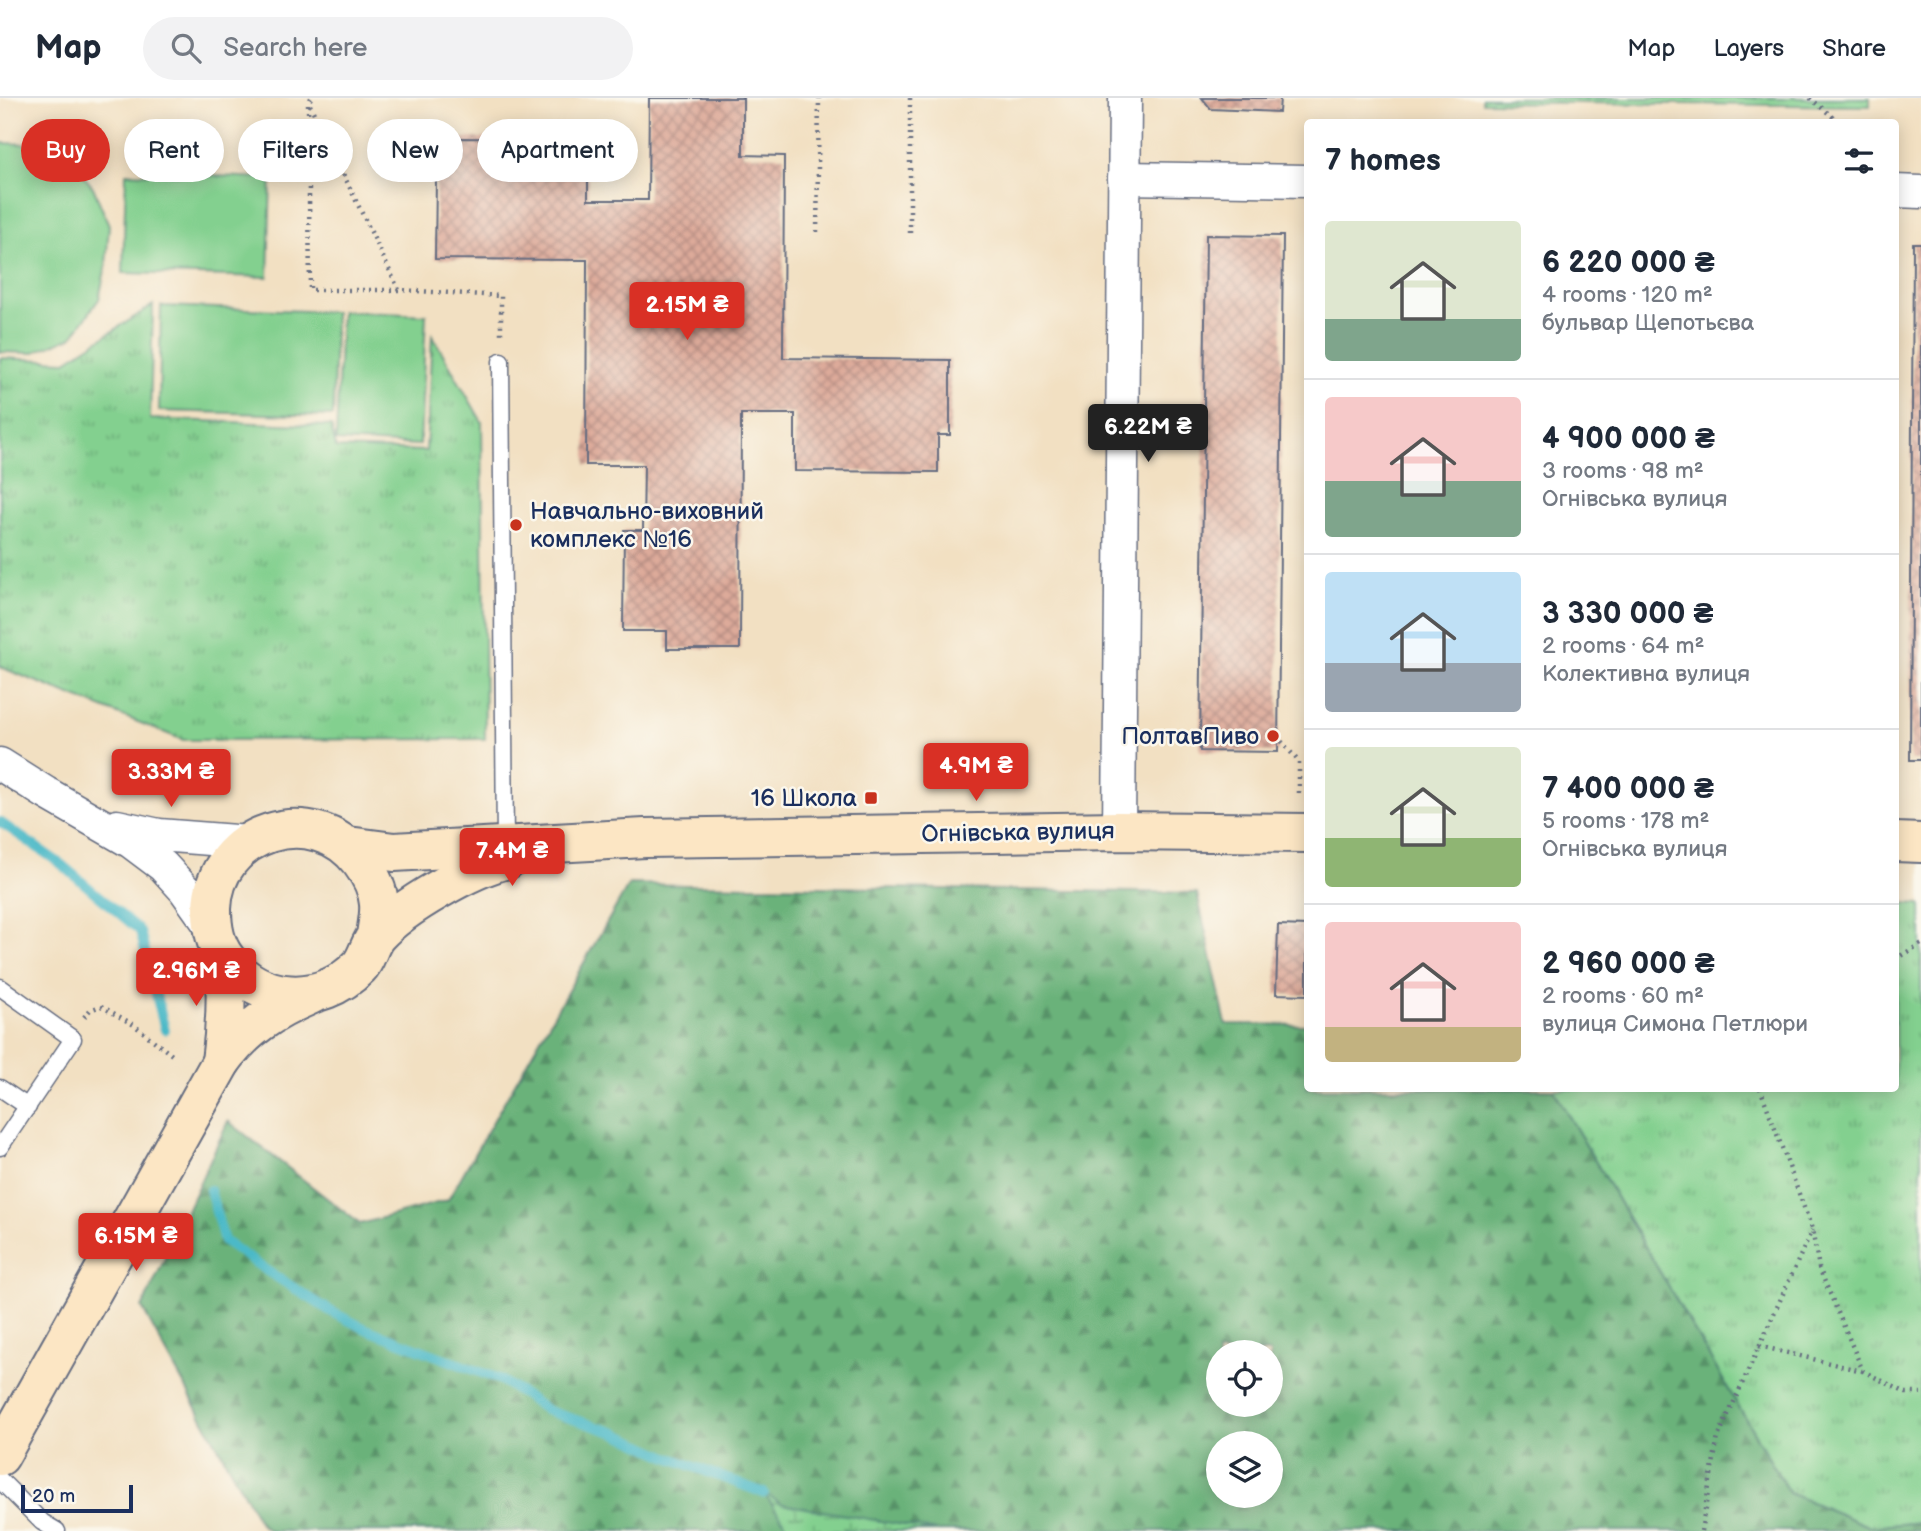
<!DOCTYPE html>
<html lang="en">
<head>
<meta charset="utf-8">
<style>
  body { margin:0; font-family:"Balsamiq Sans",sans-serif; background:#f2f2f3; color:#1f2937; height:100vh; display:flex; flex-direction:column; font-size:26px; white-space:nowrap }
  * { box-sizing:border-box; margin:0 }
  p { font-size:23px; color:#747a83 }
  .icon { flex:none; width:38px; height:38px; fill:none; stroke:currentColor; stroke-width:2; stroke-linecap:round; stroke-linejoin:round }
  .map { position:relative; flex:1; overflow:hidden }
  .details { position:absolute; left:1304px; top:21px; width:595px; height:973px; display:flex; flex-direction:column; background:#fff; border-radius:7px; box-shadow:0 4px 18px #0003 }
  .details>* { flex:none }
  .hud { position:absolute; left:21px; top:21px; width:665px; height:63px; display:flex; gap:14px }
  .tools { position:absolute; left:1206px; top:1242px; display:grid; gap:14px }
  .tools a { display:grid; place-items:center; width:77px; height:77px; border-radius:50%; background:#fff; box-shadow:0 4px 18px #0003; font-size:35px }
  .scale { position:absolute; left:21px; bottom:18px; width:112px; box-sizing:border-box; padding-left:7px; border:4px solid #1b2f5e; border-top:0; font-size:19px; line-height:24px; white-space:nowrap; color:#1b2f5e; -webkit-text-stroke:5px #fbf7ec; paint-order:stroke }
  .price { position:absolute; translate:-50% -60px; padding:0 16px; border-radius:7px; background:#d93025; color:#fff; font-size:23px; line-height:46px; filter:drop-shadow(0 2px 4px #0008) }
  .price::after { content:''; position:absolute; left:50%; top:42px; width:21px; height:16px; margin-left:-10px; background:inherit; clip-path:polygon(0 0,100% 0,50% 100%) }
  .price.current { background:#222; color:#fff }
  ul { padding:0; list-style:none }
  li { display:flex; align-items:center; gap:21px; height:175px; padding:0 21px }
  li+li { border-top:2px solid #e0e1e3 }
  li span { display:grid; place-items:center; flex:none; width:196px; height:140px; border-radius:7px; color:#555 }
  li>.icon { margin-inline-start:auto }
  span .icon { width:84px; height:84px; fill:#fffc; stroke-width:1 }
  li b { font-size:30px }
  h2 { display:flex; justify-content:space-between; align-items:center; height:84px; padding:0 21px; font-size:30px }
  .tag { padding:0 24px; border-radius:32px; background:#fff; box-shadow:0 4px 18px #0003; font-size:24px; line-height:63px }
  .tag.current { background:#d93025; color:#fff }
  header { display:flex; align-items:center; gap:42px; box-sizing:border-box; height:98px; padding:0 35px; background:#fff; border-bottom:2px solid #e0e1e3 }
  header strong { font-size:33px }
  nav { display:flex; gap:38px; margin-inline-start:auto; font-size:24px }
  .search { width:490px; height:63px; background:#f2f2f3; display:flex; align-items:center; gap:18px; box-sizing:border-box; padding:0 24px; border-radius:38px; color:#747a83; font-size:26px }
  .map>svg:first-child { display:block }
  .grass { fill:url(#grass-tufts); stroke:#4f8076; stroke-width:2 }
  .forest { fill:url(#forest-firs); stroke:#42706c; stroke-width:2; fill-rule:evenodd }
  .wetland { fill:url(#wetland-marsh); stroke:#4f8076; stroke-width:2 }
  .park { fill:#83d08f; stroke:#4f8076; stroke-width:2 }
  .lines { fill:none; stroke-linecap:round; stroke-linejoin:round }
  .stream { stroke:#4cb9c7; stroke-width:10 }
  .building { fill:url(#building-cross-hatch) }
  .lane-casing { stroke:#666d81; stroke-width:19 }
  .street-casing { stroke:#666d81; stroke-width:35 }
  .secondary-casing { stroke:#666d81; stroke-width:42 }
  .path { stroke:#666d81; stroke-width:4.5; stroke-dasharray:2 5; stroke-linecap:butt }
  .lane { stroke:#fff; stroke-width:16 }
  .street { stroke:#fff; stroke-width:32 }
  .secondary { stroke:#fce6c4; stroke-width:38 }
  .poi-dot { fill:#c8321e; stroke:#fbf7ec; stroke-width:2.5 }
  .labels { text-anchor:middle; stroke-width:5; stroke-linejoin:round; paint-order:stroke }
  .poi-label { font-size:24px; fill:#1b2f5e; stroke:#fbf7ec; text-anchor:end }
  .street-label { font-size:24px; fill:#1b2f5e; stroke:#fbf7ec }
</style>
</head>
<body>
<header>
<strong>Map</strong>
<div class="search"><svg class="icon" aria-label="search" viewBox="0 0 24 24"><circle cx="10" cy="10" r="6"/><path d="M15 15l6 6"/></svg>Search here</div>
<nav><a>Map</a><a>Layers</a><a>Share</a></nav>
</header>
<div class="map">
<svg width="1921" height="1433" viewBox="0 0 1921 1433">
  <defs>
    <pattern id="grass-tufts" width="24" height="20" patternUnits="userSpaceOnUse" patternTransform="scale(1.75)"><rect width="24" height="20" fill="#83d08f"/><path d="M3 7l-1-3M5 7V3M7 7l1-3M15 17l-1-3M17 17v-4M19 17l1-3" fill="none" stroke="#6aa978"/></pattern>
    <pattern id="forest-firs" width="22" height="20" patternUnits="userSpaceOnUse" patternTransform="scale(1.75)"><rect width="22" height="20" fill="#6ab27a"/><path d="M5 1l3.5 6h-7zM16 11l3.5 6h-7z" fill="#569167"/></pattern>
    <pattern id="wetland-marsh" width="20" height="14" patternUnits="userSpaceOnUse" patternTransform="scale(1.75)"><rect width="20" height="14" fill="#83d08f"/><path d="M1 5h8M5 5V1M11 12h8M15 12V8" fill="none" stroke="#6aa978"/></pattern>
    <pattern id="building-cross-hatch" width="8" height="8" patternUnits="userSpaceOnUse" patternTransform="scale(1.75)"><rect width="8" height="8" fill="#ddaa9a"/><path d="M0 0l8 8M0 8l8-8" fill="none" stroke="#b28b81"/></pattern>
  </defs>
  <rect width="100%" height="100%" fill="#fbf7ec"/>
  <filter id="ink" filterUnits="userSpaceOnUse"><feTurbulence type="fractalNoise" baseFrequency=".0143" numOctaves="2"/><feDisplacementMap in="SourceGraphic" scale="14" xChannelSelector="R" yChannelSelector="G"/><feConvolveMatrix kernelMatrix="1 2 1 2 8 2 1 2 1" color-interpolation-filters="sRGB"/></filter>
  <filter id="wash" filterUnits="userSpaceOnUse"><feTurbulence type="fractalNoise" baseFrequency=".00686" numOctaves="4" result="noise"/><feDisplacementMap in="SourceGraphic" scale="28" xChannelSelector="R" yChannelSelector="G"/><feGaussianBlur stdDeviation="1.57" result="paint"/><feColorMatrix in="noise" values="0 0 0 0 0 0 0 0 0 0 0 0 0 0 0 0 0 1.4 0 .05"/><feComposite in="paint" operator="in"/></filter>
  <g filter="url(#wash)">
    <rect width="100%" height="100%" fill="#f2e0c2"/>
    <g class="grass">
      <path d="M 153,207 L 150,321 L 331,328 L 336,350 L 426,353 L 432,237 L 482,324 L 485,641 L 183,642 L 0,569 L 0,260 L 66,263 Z"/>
      <path d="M 1895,805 L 1921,806 L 1921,1424 L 1870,1429 L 1789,1395 L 1553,991 L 1895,990 Z"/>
    </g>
    <path class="forest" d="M 629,786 L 1197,795 L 1226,926 L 1307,927 L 1307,990 L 1553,991 L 1789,1395 L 1870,1429 L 1921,1424 L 1921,1433 L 270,1433 L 261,1427 L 142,1210 L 228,1023 L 360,1126 L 448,1102 ZM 1218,1255 L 1270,1255 L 1270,1307 L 1218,1307 ZM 1218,1346 L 1270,1346 L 1270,1398 L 1218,1398 Z"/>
    <path class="wetland" d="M 764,1395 L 782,1406 L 938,1433 L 791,1433 Z"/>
    <g class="park">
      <path d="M 1482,0 L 1870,0 L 1870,8 L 1482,4 Z"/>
      <path d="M 0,45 L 28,46 L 67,58 L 93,89 L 109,127 L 106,167 L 99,201 L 72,239 L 32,255 L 0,254 Z"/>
      <path d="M 126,75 L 271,80 L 268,179 L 123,175 Z"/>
      <path d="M 161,208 L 335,214 L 333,318 L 159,313 Z"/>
      <path d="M 341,213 L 426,217 L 420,347 L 336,343 Z"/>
    </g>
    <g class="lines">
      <g class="stream">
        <path d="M 0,724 L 61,766 L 140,833 L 165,932"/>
        <path d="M 210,1092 L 224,1143 L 267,1173 L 332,1214 L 366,1231 L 501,1282 L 548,1313 L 616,1335 L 668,1359 L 764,1395"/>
      </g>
    </g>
    <g id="blocks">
      <g class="building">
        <path d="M 649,0 L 743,0 L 743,57 L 784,58 L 783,260 L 950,262 L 950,337 L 938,337 L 938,374 L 795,373 L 795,316 L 741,316 L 740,551 L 667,551 L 667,533 L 623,533 L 624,432 L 643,432 L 644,367 L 586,367 L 587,162 L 435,161 L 436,79 L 448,79 L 448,40 L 588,41 L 588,102 L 648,102 Z"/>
        <path d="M 1202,0 L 1280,0 L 1279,14 L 1211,11 Z"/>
        <path d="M 1206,137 L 1283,138 L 1278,654 L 1200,653 Z"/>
        <path d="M 1913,145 L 1921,145 L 1921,662 L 1910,662 Z"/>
        <path d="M 1278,827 L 1307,828 L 1307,897 L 1276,896 Z"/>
      </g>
    </g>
  </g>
  <g filter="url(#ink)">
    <use href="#blocks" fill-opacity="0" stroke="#666d81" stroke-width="2"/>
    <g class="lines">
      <g class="lane-casing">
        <g id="lane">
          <path d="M 501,263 L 505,748"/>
          <path d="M 0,889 L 73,941 L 0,1049"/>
          <path d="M 0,990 L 28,1009"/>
          <path d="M 0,1382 L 42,1424 L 57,1433"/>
        </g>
      </g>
      <g class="street-casing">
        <g id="street">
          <path d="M 1124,80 L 1307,83"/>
          <path d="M 1895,93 L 1921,94"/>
          <path d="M 0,666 L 46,695 L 131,744 L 163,768 L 185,792 L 212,830"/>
          <path d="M 117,728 L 159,737 L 248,744"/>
          <path d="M 1119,733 L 1125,0"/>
        </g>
      </g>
      <g class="secondary-casing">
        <g id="secondary">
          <path d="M 1895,744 L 1921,745"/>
          <path d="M 348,748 L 394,754 L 645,740 L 1119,733 L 1307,735"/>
          <path d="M 376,838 C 377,828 380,817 379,806 C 378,790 370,776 361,764 C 314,701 213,734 212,811 C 212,828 215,847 226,861 C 259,905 320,909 359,869 C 367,861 369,846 377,837 C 402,809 472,769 508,761"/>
          <path d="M 221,964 C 226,928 227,895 224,859"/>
          <path d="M 0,1358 L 221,964 C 244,931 273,913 310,897"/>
        </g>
      </g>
      <g class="path">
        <path d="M 311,0 L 308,4 L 310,192 L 400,192 L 501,198 L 501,237"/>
        <path d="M 910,0 L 910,138"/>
        <path d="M 1810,0 L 1839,24"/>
        <path d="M 310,7 L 399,192"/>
        <path d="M 817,134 L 819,0"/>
        <path d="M 1277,638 L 1299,664 L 1299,695"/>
        <path d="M 1895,861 L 1921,846"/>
        <path d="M 84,919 L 90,912 L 101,908 L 134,927 L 172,957"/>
        <path d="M 1760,990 L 1812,1131 L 1819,1170 L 1863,1273 L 1906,1295 L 1921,1295"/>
        <path d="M 1759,1248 L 1862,1273"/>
        <path d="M 1701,1433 L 1718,1339 L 1812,1132"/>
      </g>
      <use href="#lane" class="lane"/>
      <use href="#street" class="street"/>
      <use href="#secondary" class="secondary"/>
    </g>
  </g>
  <g class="poi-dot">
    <circle cx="516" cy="427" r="7"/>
    <circle cx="1273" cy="638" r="7"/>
    <rect x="864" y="693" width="14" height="14" rx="3.5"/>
  </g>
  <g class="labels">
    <g class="poi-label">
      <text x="530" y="421" text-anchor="start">Навчально-виховний<tspan x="530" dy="28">комплекс №16</tspan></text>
      <text x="1259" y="646">ПолтавПиво</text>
      <text x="857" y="708">16 Школа</text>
    </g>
    <g class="street-label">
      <text transform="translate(1018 734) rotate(-1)" y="8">Огнівська вулиця</text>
    </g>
  </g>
</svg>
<div class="tools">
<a><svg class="icon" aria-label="locate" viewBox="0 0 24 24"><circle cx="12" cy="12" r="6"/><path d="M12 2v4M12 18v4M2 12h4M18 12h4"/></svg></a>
<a><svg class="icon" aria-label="layers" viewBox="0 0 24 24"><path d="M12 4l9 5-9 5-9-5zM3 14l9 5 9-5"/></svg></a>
</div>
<div class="scale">20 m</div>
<b class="price" style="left:687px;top:244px">2.15M ₴</b>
<b class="price current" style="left:1148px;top:366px">6.22M ₴</b>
<b class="price" style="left:976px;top:705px">4.9M ₴</b>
<b class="price" style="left:171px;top:711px">3.33M ₴</b>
<b class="price" style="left:512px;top:790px">7.4M ₴</b>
<b class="price" style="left:196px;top:910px">2.96M ₴</b>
<b class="price" style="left:136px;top:1175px">6.15M ₴</b>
<div class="hud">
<a class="tag current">Buy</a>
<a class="tag">Rent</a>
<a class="tag">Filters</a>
<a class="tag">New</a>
<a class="tag">Apartment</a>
</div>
<section class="details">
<h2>7 homes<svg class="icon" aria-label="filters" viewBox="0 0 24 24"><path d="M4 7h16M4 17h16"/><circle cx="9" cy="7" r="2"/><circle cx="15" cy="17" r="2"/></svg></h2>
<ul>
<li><span style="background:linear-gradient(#dfe7d0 70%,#7fa58c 0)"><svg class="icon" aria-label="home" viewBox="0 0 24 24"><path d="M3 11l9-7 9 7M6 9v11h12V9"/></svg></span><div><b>6 220 000 ₴</b><p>4 rooms · 120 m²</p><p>бульвар Щепотьєва</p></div></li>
<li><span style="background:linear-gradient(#f6c9c9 60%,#7fa58c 0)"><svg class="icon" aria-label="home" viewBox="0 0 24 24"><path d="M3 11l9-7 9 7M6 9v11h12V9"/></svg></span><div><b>4 900 000 ₴</b><p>3 rooms · 98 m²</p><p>Огнівська вулиця</p></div></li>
<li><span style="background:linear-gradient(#bfe0f5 65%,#9aa5b1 0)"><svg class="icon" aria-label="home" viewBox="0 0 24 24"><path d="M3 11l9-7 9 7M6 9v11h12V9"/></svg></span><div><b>3 330 000 ₴</b><p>2 rooms · 64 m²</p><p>Колективна вулиця</p></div></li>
<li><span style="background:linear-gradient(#dfe7d0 65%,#8fb573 0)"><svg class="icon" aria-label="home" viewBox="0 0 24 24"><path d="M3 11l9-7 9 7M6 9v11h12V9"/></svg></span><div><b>7 400 000 ₴</b><p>5 rooms · 178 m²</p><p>Огнівська вулиця</p></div></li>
<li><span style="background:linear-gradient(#f6c9c9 75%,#c2b280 0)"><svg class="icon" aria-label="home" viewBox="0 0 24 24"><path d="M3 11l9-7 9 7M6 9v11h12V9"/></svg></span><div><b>2 960 000 ₴</b><p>2 rooms · 60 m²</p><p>вулиця Симона Петлюри</p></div></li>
</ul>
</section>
</div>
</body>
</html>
